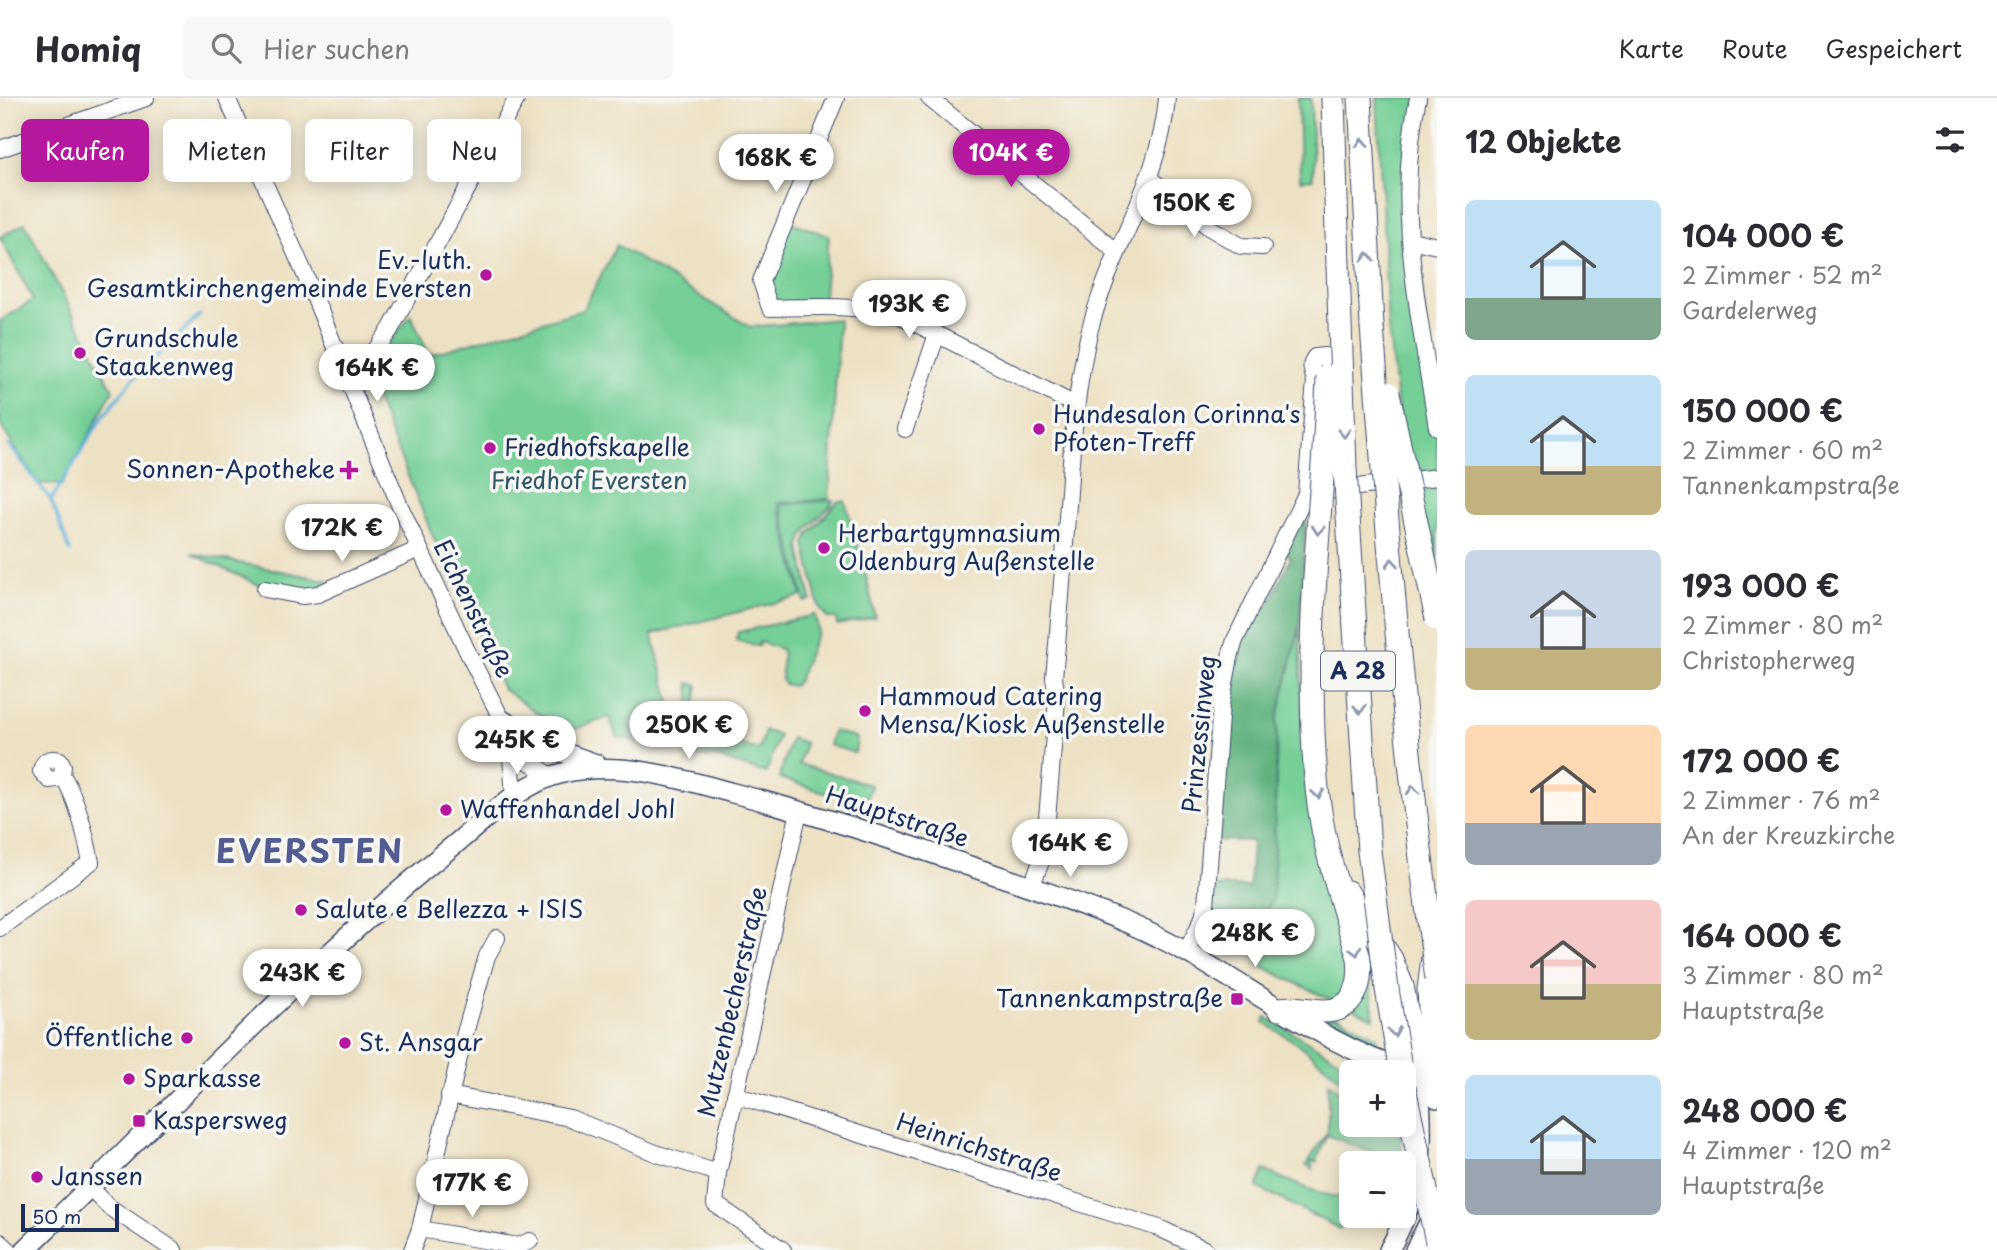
<!DOCTYPE html>
<html lang="de">
<head>
<meta charset="utf-8">
<style>
  body { margin:0; font-family:"Playpen Sans",sans-serif; background:#f7f7f7; color:#2b2b33; height:100vh; display:flex; flex-direction:column; font-size:26px; white-space:nowrap }
  * { box-sizing:border-box; margin:0 }
  p { font-size:23px; color:#7c7c81 }
  .icon { flex:none; width:38px; height:38px; fill:none; stroke:currentColor; stroke-width:2; stroke-linecap:round; stroke-linejoin:round }
  .map { position:relative; flex:1; overflow:hidden }
  .sheet { display:flex; flex-direction:column; background:#fff; width:560px }
  .sheet>* { flex:none }
  .hud { position:absolute; left:21px; top:21px; width:665px; height:63px; display:flex; gap:14px }
  .buttons { position:absolute; left:1339px; top:962px; display:grid; gap:14px }
  .buttons a { display:grid; place-items:center; width:77px; height:77px; border-radius:10px; background:#fff; box-shadow:0 4px 18px #0003; font-size:35px }
  .scale { position:absolute; left:21px; bottom:18px; width:98px; box-sizing:border-box; padding-left:7px; border:4px solid #1b2f5e; border-top:0; font-size:19px; line-height:24px; white-space:nowrap; color:#1b2f5e; -webkit-text-stroke:5px #f6f6f2; paint-order:stroke }
  .price { position:absolute; translate:-50% -60px; padding:0 16px; border-radius:24px; background:#fff; color:#222; font-size:23px; line-height:46px; filter:drop-shadow(0 2px 4px #0008) }
  .price::after { content:''; position:absolute; left:50%; top:42px; width:21px; height:16px; margin-left:-10px; background:inherit; clip-path:polygon(0 0,100% 0,50% 100%) }
  .price.selected { background:#b5179e; color:#fff }
  ul { padding:0; list-style:none }
  li { display:flex; align-items:center; gap:21px; height:175px; padding:0 28px }
  li span { display:grid; place-items:center; flex:none; width:196px; height:140px; border-radius:10px; color:#555 }
  li>.icon { margin-inline-start:auto }
  span .icon { width:84px; height:84px; fill:#fffc; stroke-width:1 }
  li b { font-size:30px }
  h2 { display:flex; justify-content:space-between; align-items:center; height:84px; padding:0 28px; font-size:30px }
  .tag { padding:0 24px; border-radius:10px; background:#fff; box-shadow:0 4px 18px #0003; font-size:24px; line-height:63px }
  .tag.selected { background:#b5179e; color:#fff }
  header { display:flex; align-items:center; gap:42px; box-sizing:border-box; height:98px; padding:0 35px; background:#fff; border-bottom:2px solid #e1e1e2 }
  header strong { font-size:33px }
  nav { display:flex; gap:38px; margin-inline-start:auto; font-size:24px }
  .search { width:490px; height:63px; background:#f7f7f7; display:flex; align-items:center; gap:18px; box-sizing:border-box; padding:0 24px; border-radius:10px; color:#7c7c81; font-size:26px }
  main { display:flex; flex:1; min-height:0 }
  .map>svg:first-child { display:block }
  .green { fill:#75cf96; stroke:#487f7a; stroke-width:2 }
  .forest { fill:#60b27f; stroke:#3e706e; stroke-width:2 }
  .lines { fill:none; stroke-linecap:round; stroke-linejoin:round }
  .stream { stroke:#5fb1da; stroke-width:3.5 }
  .minor-casing { stroke:#3a4a6d; stroke-width:18 }
  .major-casing { stroke:#3a4a6d; stroke-width:22 }
  .highway-casing { stroke:#3a4a6d; stroke-width:25 }
  .minor { stroke:#fff; stroke-width:16 }
  .major { stroke:#fff; stroke-width:19 }
  .highway { stroke:#fff; stroke-width:23 }
  .highway-bridge-casing { stroke:#3a4a6d; stroke-width:25; stroke-linecap:butt }
  .highway-bridge { stroke:#fff; stroke-width:23 }
  .oneway { stroke:#8d97ae }
  .poi-dot { fill:#b5179e; stroke:#f6f6f2; stroke-width:2.5 }
  .labels { text-anchor:middle; stroke-width:7; stroke-linejoin:round; paint-order:stroke }
  .shield { fill:#f6f6f2; stroke:#5d6b8a; stroke-width:2 }
  .shield-label { font-size:23px; font-weight:bold; fill:#1b2f5e }
  .poi-label { font-size:24px; fill:#1b2f5e; stroke:#f6f6f2; text-anchor:start }
  .park-label { font-size:24px; fill:#32576c; stroke:#f6f6f2 }
  .street-label { font-size:24px; fill:#1b2f5e; stroke:#f6f6f2 }
  .district-label { font-size:32px; font-weight:bold; letter-spacing:2px; fill:#525c91; stroke:#f6f6f2 }
</style>
</head>
<body>
<header>
<strong>Homiq</strong>
<div class="search"><svg class="icon" aria-label="search" viewBox="0 0 24 24"><circle cx="10" cy="10" r="6"/><path d="M15 15l6 6"/></svg>Hier suchen</div>
<nav><a>Karte</a><a>Route</a><a>Gespeichert</a></nav>
</header>
<main>
<div class="map">
<svg width="1437" height="1152" viewBox="0 0 1437 1152">
  <rect width="100%" height="100%" fill="#f6f6f2"/>
  <filter id="ink" filterUnits="userSpaceOnUse"><feTurbulence type="fractalNoise" baseFrequency=".0143" numOctaves="2"/><feDisplacementMap in="SourceGraphic" scale="14" xChannelSelector="R" yChannelSelector="G"/><feConvolveMatrix kernelMatrix="1 2 1 2 8 2 1 2 1" color-interpolation-filters="sRGB"/></filter>
  <filter id="wash" filterUnits="userSpaceOnUse"><feTurbulence type="fractalNoise" baseFrequency=".00686" numOctaves="4" result="noise"/><feDisplacementMap in="SourceGraphic" scale="28" xChannelSelector="R" yChannelSelector="G"/><feGaussianBlur stdDeviation="1.57" result="paint"/><feColorMatrix in="noise" values="0 0 0 0 0 0 0 0 0 0 0 0 0 0 0 0 0 1.4 0 .05"/><feComposite in="paint" operator="in"/></filter>
  <g filter="url(#wash)">
    <rect width="100%" height="100%" fill="#ede1c3"/>
    <g class="green">
      <path d="M 1298,0 L 1311,0 L 1313,81 L 1300,82 Z"/>
      <path d="M 1377,0 L 1418,0 L 1408,65 L 1437,329 L 1437,521 L 1404,360 L 1388,230 Z"/>
      <path d="M 785,122 L 829,138 L 823,208 L 770,210 L 767,166 Z"/>
      <path d="M 25,125 L 113,292 L 62,387 L 38,385 L 0,327 L 0,223 L 33,202 L 0,139 Z"/>
      <path d="M 617,147 L 750,229 L 839,221 L 829,401 L 778,405 L 802,498 L 652,536 L 677,630 L 673,642 L 650,646 L 617,639 L 609,619 L 575,631 L 553,626 L 503,591 L 432,436 L 367,279 L 367,274 L 411,217 L 429,257 L 583,212 Z"/>
      <path d="M 833,402 L 831,407 C 819,420 802,431 800,449 L 811,502 L 805,504 L 781,407 Z"/>
      <path d="M 838,403 L 845,403 L 865,473 L 875,519 L 837,527 L 836,520 L 827,520 L 819,508 L 805,446 L 808,437 Z"/>
      <path d="M 191,455 L 330,483 L 318,496 L 265,490 Z"/>
      <path d="M 815,517 L 818,532 L 798,583 L 793,588 L 784,586 C 776,575 787,562 781,551 L 760,544 L 758,548 L 736,542 L 738,534 Z"/>
      <path d="M 1300,528 L 1302,609 L 1354,880 L 1337,905 L 1259,867 L 1257,856 L 1267,851 C 1273,840 1267,834 1258,828 L 1273,800 L 1277,622 Z"/>
      <path d="M 689,585 L 698,587 L 694,614 L 691,614 Z"/>
      <path d="M 765,633 L 779,637 L 766,675 L 714,659 L 695,659 L 700,635 L 759,652 Z"/>
      <path d="M 833,633 L 857,640 L 855,655 L 829,647 Z"/>
      <path d="M 791,640 L 805,645 L 799,666 L 871,687 L 865,707 L 779,680 Z"/>
      <path d="M 1368,873 L 1374,920 L 1354,911 Z"/>
      <path d="M 1337,918 L 1377,939 L 1379,950 L 1314,921 Z"/>
      <path d="M 1266,919 L 1361,975 L 1351,975 L 1351,989 L 1298,946 L 1264,924 Z"/>
      <path d="M 1328,984 L 1343,996 L 1351,998 L 1351,1027 L 1399,1027 L 1403,1066 L 1327,1037 L 1316,1064 L 1311,1063 L 1313,1071 L 1306,1067 L 1328,1033 Z"/>
      <path d="M 1264,1072 C 1290,1084 1316,1096 1345,1100 L 1348,1090 L 1351,1091 L 1351,1099 L 1340,1131 L 1257,1089 Z"/>
    </g>
    <path class="forest" d="M 1306,420 L 1300,528 L 1277,622 L 1273,800 L 1257,828 L 1262,831 L 1249,854 L 1244,851 L 1241,855 L 1225,847 L 1207,831 L 1214,788 L 1249,789 L 1252,743 L 1216,742 L 1233,559 L 1259,505 L 1268,509 L 1291,459 L 1285,455 L 1298,429 Z"/>
    <g class="lines">
      <g class="stream">
        <path d="M 9,347 L 51,402 L 70,453"/>
        <path d="M 51,402 L 101,321 L 133,281 L 200,217"/>
      </g>
    </g>
  </g>
  <g filter="url(#ink)">
    <g class="lines">
      <g class="minor-casing">
        <g id="minor">
          <path d="M 227,0 L 307,181 L 399,406 L 469,557 L 502,622 L 510,646 L 522,659 L 551,678"/>
          <path d="M 836,0 L 761,183 L 770,210 C 813,209 860,206 901,218 L 1075,307"/>
          <path d="M 929,0 L 1117,154"/>
          <path d="M 1418,0 C 1394,108 1420,221 1437,329"/>
          <path d="M 0,51 L 146,0"/>
          <path d="M 1148,79 L 1210,130 L 1241,148 L 1263,149"/>
          <path d="M 1411,142 L 1437,148"/>
          <path d="M 347,279 L 368,262 L 390,232 L 517,0"/>
          <path d="M 905,331 L 937,236"/>
          <path d="M 1311,395 L 1437,379"/>
          <path d="M 265,491 L 302,498 L 318,496 L 419,451"/>
          <path d="M 510,646 L 514,699"/>
          <path d="M 1031,789 L 1044,756 L 1057,601 L 1054,579 C 1060,518 1064,456 1069,394 C 1072,339 1077,285 1090,231 C 1110,153 1161,81 1167,0"/>
          <path d="M 0,830 L 91,764 C 85,735 78,702 62,677 L 63,668 L 60,662 C 49,659 43,662 41,673 L 49,682 L 57,681 L 62,677"/>
          <path d="M 1187,852 L 1202,822 L 1206,807 L 1221,606 L 1230,559 L 1235,542 L 1306,396 L 1315,282 L 1325,276 L 1330,268 L 1325,258 L 1315,259 C 1309,267 1312,273 1315,282"/>
          <path d="M 449,997 L 570,1020 L 658,1056 L 718,1075"/>
          <path d="M 735,997 L 1159,1130 L 1206,1152"/>
          <path d="M 89,1088 L 109,1109 L 174,1152"/>
          <path d="M 420,1131 L 518,1148 L 530,1143"/>
          <path d="M 0,1144 L 9,1152"/>
          <path d="M 412,1152 L 420,1131 L 463,942 L 487,858 L 497,840"/>
          <path d="M 783,1152 L 715,1106 L 718,1075 L 799,713"/>
        </g>
      </g>
      <g class="major-casing">
        <g id="major">
          <path d="M 502,622 L 540,646 L 596,666"/>
          <path d="M 1434,981 L 1437,1000"/>
          <path d="M 25,1152 C 165,1018 298,874 448,752 C 483,724 519,685 563,675 C 619,662 678,680 733,695 C 807,714 880,737 952,762 C 1012,783 1072,801 1130,826 C 1228,868 1309,943 1412,975"/>
          <path d="M 1389,1152 C 1424,1088 1425,1047 1418,977"/>
          <path d="M 1415,1152 L 1435,1113"/>
        </g>
      </g>
      <g class="highway-casing">
        <g id="highway">
          <path d="M 1333,0 L 1338,168"/>
          <path d="M 1360,0 L 1372,228"/>
          <path d="M 1347,794 L 1391,861 L 1402,888 L 1418,977"/>
          <path d="M 1433,859 L 1429,892 L 1434,981"/>
          <path d="M 1279,911 C 1298,908 1307,913 1324,913 C 1355,913 1362,886 1359,860 C 1345,814 1329,767 1321,720 C 1312,665 1312,608 1312,553"/>
        </g>
      </g>
      <use href="#minor" class="minor"/>
      <use href="#major" class="major"/>
      <use href="#highway" class="highway"/>
      <g class="highway-bridge-casing">
        <g id="highway-bridge">
          <path d="M 1338,168 L 1345,370 L 1369,753 L 1387,891 L 1401,975"/>
          <path d="M 1372,228 C 1388,446 1406,664 1437,881"/>
          <path d="M 1388,295 L 1437,521"/>
          <path d="M 1312,553 C 1313,461 1325,371 1328,279"/>
          <path d="M 1404,989 L 1437,1144"/>
        </g>
      </g>
      <use href="#highway-bridge" class="highway-bridge"/>
    </g>
    <defs><path id="oneway-chevron" d="M-2-3.5L2.5 0L-2 3.5" fill="none" stroke-width="1.6" stroke-linecap="round" stroke-linejoin="round" transform="scale(1.75)"/></defs>
    <g class="oneway">
      <use href="#oneway-chevron" transform="translate(1362 45) rotate(-93)"/>
      <use href="#oneway-chevron" transform="translate(1368 159) rotate(-93)"/>
      <use href="#oneway-chevron" transform="translate(1344 335) rotate(88)"/>
      <use href="#oneway-chevron" transform="translate(1318 432) rotate(95)"/>
      <use href="#oneway-chevron" transform="translate(1392 465) rotate(-95)"/>
      <use href="#oneway-chevron" transform="translate(1360 611) rotate(87)"/>
      <use href="#oneway-chevron" transform="translate(1413 692) rotate(-95)"/>
      <use href="#oneway-chevron" transform="translate(1318 696) rotate(83)"/>
      <use href="#oneway-chevron" transform="translate(1356 853) rotate(76)"/>
      <use href="#oneway-chevron" transform="translate(1394 934) rotate(81)"/>
    </g>
  </g>
  <g class="poi-dot">
    <circle cx="486" cy="177" r="7"/>
    <circle cx="80" cy="255" r="7"/>
    <circle cx="1039" cy="331" r="7"/>
    <circle cx="490" cy="350" r="7"/>
    <path d="M345.5 361.5h7v7h7v7h-7v7h-7v-7h-7v-7h7z"/>
    <circle cx="824" cy="450" r="7"/>
    <circle cx="865" cy="613" r="7"/>
    <circle cx="446" cy="712" r="7"/>
    <circle cx="301" cy="812" r="7"/>
    <rect x="1230" y="894" width="14" height="14" rx="3.5"/>
    <circle cx="187" cy="940" r="7"/>
    <circle cx="345" cy="945" r="7"/>
    <circle cx="129" cy="981" r="7"/>
    <rect x="132" y="1016" width="14" height="14" rx="3.5"/>
    <circle cx="37" cy="1079" r="7"/>
  </g>
  <g class="labels">
    <rect class="shield" x="1321" y="553.5" width="74" height="39" rx="5"/>
    <g class="shield-label">
      <text x="1358" y="581">A 28</text>
    </g>
    <g class="poi-label">
      <text x="472" y="171" text-anchor="end">Ev.-luth.<tspan x="472" dy="28">Gesamtkirchengemeinde Eversten</tspan></text>
      <text x="94" y="249">Grundschule<tspan x="94" dy="28">Staakenweg</tspan></text>
      <text x="1053" y="325">Hundesalon Corinna's<tspan x="1053" dy="28">Pfoten-Treff</tspan></text>
      <text x="504" y="358">Friedhofskapelle</text>
      <text x="335" y="380" text-anchor="end">Sonnen-Apotheke</text>
      <text x="838" y="444">Herbartgymnasium<tspan x="838" dy="28">Oldenburg Außenstelle</tspan></text>
      <text x="879" y="607">Hammoud Catering<tspan x="879" dy="28">Mensa/Kiosk Außenstelle</tspan></text>
      <text x="460" y="720">Waffenhandel Johl</text>
      <text x="315" y="820">Salute e Bellezza + ISIS</text>
      <text x="1223" y="909" text-anchor="end">Tannenkampstraße</text>
      <text x="173" y="948" text-anchor="end">Öffentliche</text>
      <text x="359" y="953">St. Ansgar</text>
      <text x="143" y="989">Sparkasse</text>
      <text x="153" y="1031">Kaspersweg</text>
      <text x="51" y="1087">Janssen</text>
    </g>
    <g class="park-label">
      <text x="589" y="391">Friedhof Eversten</text>
    </g>
    <g class="street-label">
      <text transform="translate(473 511) rotate(64)" y="8">Eichenstraße</text>
      <text transform="translate(1200 636) rotate(-84)" y="8">Prinzessinweg</text>
      <text transform="translate(897 719) rotate(18)" y="8">Hauptstraße</text>
      <text transform="translate(733 904) rotate(-77)" y="8">Mutzenbecherstraße</text>
      <text transform="translate(979 1050) rotate(18)" y="8">Heinrichstraße</text>
    </g>
    <g class="district-label">
      <text x="310" y="765">EVERSTEN</text>
    </g>
  </g>
</svg>
<div class="buttons">
<a>+</a>
<a>−</a>
</div>
<div class="scale">50 m</div>
<b class="price selected" style="left:1011px;top:91px">104K €</b>
<b class="price" style="left:776px;top:96px">168K €</b>
<b class="price" style="left:1194px;top:141px">150K €</b>
<b class="price" style="left:909px;top:242px">193K €</b>
<b class="price" style="left:377px;top:306px">164K €</b>
<b class="price" style="left:342px;top:466px">172K €</b>
<b class="price" style="left:689px;top:663px">250K €</b>
<b class="price" style="left:517px;top:678px">245K €</b>
<b class="price" style="left:1070px;top:781px">164K €</b>
<b class="price" style="left:1255px;top:871px">248K €</b>
<b class="price" style="left:302px;top:911px">243K €</b>
<b class="price" style="left:472px;top:1121px">177K €</b>
<div class="hud">
<a class="tag selected">Kaufen</a>
<a class="tag">Mieten</a>
<a class="tag">Filter</a>
<a class="tag">Neu</a>
</div>
</div>
<section class="sheet">
<h2>12 Objekte<svg class="icon" aria-label="filters" viewBox="0 0 24 24"><path d="M4 7h16M4 17h16"/><circle cx="9" cy="7" r="2"/><circle cx="15" cy="17" r="2"/></svg></h2>
<ul>
<li><span style="background:linear-gradient(#bfe0f5 70%,#7fa58c 0)"><svg class="icon" aria-label="home" viewBox="0 0 24 24"><path d="M3 11l9-7 9 7M6 9v11h12V9"/></svg></span><div><b>104 000 €</b><p>2 Zimmer · 52 m²</p><p>Gardelerweg</p></div></li>
<li><span style="background:linear-gradient(#bfe0f5 65%,#c2b280 0)"><svg class="icon" aria-label="home" viewBox="0 0 24 24"><path d="M3 11l9-7 9 7M6 9v11h12V9"/></svg></span><div><b>150 000 €</b><p>2 Zimmer · 60 m²</p><p>Tannenkampstraße</p></div></li>
<li><span style="background:linear-gradient(#c9d6e8 70%,#c2b280 0)"><svg class="icon" aria-label="home" viewBox="0 0 24 24"><path d="M3 11l9-7 9 7M6 9v11h12V9"/></svg></span><div><b>193 000 €</b><p>2 Zimmer · 80 m²</p><p>Christopherweg</p></div></li>
<li><span style="background:linear-gradient(#ffd9b3 70%,#9aa5b1 0)"><svg class="icon" aria-label="home" viewBox="0 0 24 24"><path d="M3 11l9-7 9 7M6 9v11h12V9"/></svg></span><div><b>172 000 €</b><p>2 Zimmer · 76 m²</p><p>An der Kreuzkirche</p></div></li>
<li><span style="background:linear-gradient(#f6c9c9 60%,#c2b280 0)"><svg class="icon" aria-label="home" viewBox="0 0 24 24"><path d="M3 11l9-7 9 7M6 9v11h12V9"/></svg></span><div><b>164 000 €</b><p>3 Zimmer · 80 m²</p><p>Hauptstraße</p></div></li>
<li><span style="background:linear-gradient(#bfe0f5 60%,#9aa5b1 0)"><svg class="icon" aria-label="home" viewBox="0 0 24 24"><path d="M3 11l9-7 9 7M6 9v11h12V9"/></svg></span><div><b>248 000 €</b><p>4 Zimmer · 120 m²</p><p>Hauptstraße</p></div></li>
</ul>
</section>
</main>
</body>
</html>
